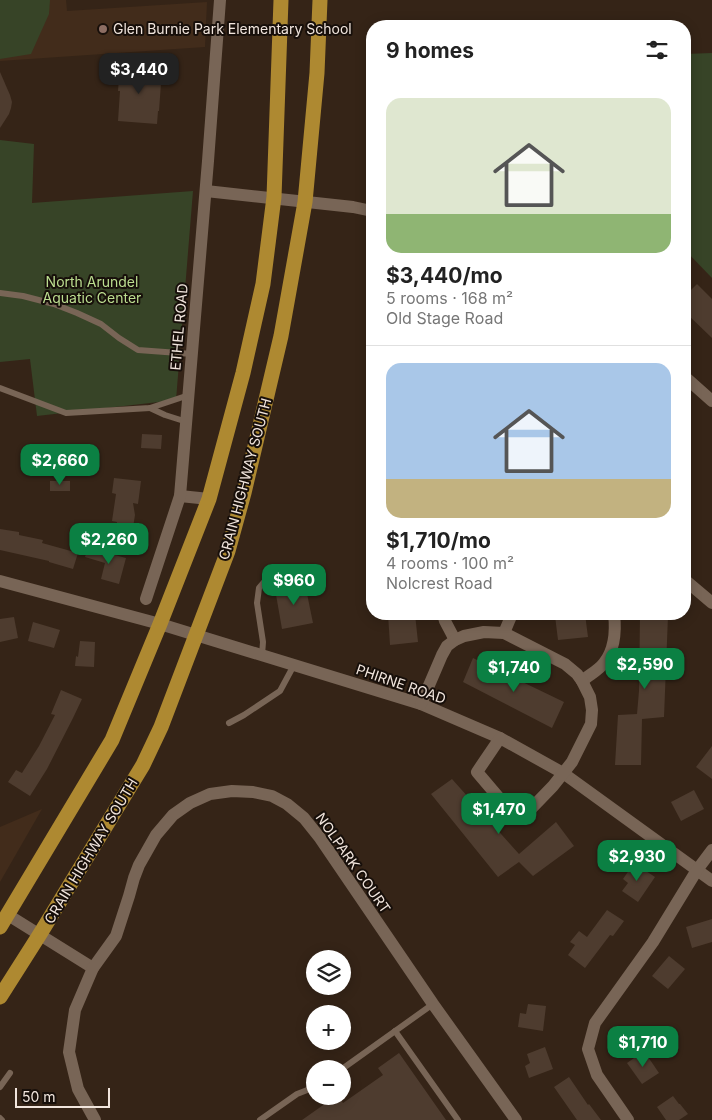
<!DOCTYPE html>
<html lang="en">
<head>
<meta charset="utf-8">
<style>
  body { margin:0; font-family:Inter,sans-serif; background:#f6f6f6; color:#222; height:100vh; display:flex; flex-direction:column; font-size:19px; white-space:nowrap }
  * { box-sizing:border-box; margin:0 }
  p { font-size:16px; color:#767676 }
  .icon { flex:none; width:28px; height:28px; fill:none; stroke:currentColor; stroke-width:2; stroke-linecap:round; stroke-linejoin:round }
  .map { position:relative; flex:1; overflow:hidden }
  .details { position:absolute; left:366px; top:20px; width:325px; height:600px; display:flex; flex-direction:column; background:#fff; border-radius:20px; box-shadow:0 2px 12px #0003 }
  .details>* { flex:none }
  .buttons { position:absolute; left:306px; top:950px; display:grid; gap:10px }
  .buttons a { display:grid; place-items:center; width:45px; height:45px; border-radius:50%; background:#fff; box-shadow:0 2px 12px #0003; font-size:25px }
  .scale { position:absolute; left:15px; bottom:12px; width:95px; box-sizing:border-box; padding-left:5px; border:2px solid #f1e5dd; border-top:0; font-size:14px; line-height:18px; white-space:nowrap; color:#f1e5dd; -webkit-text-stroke:4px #170f0a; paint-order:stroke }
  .price { position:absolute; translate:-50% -42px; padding:0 11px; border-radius:10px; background:#0b8043; color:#fff; font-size:16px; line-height:32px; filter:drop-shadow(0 1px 2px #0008) }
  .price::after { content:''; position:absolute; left:50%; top:30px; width:15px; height:11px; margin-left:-8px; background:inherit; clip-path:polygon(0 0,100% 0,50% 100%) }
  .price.active { background:#222; color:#fff }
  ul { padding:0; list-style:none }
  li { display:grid; align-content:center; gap:10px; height:265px; padding:0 20px }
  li+li { border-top:1px solid #e0e0e0 }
  li span { display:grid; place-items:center; height:155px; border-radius:15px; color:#555 }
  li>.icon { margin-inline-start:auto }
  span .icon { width:90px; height:90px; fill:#fffc; stroke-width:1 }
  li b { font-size:21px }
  h2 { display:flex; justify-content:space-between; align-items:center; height:60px; padding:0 20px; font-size:21px }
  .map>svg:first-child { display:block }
  .built { fill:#422c1b }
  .green { fill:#374427 }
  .building { fill:#4e3c2f }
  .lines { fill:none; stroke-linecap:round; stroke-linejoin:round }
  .lane { stroke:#786556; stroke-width:6 }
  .street { stroke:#786556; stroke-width:12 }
  .primary { stroke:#ae8931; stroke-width:15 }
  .education-dot { fill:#8d6e63; stroke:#170f0a; stroke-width:2 }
  .labels { text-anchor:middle; stroke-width:4; stroke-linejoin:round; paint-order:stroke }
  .poi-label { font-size:14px; fill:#f1e5dd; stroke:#170f0a; text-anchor:start }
  .park-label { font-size:14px; fill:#bcde90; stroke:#170f0a }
  .street-label { font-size:14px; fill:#f1e5dd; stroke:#170f0a }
</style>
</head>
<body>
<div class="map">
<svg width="712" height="1120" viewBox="0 0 712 1120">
  <rect width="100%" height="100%" fill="#352417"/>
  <g class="built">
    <path d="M 0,0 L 66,0 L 67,11 L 207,2 L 205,47 L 0,61 Z"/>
    <path d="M 42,809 L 0,882 L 0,827 Z"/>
  </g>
  <g class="green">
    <path d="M 0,0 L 50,0 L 49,14 L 31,54 L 0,59 Z"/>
    <path d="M 712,53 L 712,278 L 685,250 L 685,54 Z"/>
    <path d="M 0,140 L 34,144 L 32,203 L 193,191 L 176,400 L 37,416 L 30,359 L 0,362 Z"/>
  </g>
  <g class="building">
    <path d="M 120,66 L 162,69 L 159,111 L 158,111 L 157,124 L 118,121 L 120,91 L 118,91 Z"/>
    <path d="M 0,72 L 10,95 L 12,102 L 11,108 L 9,114 L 0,128 Z"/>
    <path d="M 697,284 L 712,299 L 712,338 L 685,312 L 685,296 Z"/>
    <path d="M 142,434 L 162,435 L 161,449 L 141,448 Z"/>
    <path d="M 114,478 L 141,481 L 138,504 L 133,503 L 135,515 L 131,540 L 115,538 L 117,522 L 112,521 L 116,494 L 112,493 Z"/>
    <rect x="50" y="481" width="20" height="10"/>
    <path d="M 0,529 L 19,532 L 19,535 L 43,540 L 42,543 L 78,553 L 73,569 L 49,562 L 49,561 L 0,550 Z"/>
    <path d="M 88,548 L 126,558 L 119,584 L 101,579 L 105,563 L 85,557 Z"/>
    <path d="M 305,584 L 313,623 L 282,629 L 275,589 Z"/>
    <path d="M 388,614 L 415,614 L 418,642 L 390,645 Z"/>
    <path d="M 557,614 L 585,614 L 588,637 L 558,640 L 555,616 L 557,616 Z"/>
    <path d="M 640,616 L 668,616 L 664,717 L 642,719 L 641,765 L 615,765 L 618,715 L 637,714 L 639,691 Z"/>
    <path d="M 14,617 L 18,638 L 0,642 L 0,619 Z"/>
    <path d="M 33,622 L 60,630 L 54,648 L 28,641 Z"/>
    <path d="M 80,641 L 95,642 L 94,667 L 75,666 L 76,656 L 78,657 Z"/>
    <path d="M 473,658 L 564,702 L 552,728 L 463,682 Z"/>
    <path d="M 61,690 L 82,699 L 73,718 L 47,769 L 30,796 L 8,782 L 16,770 L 22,773 L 39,746 L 55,715 L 51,714 Z"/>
    <path d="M 712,746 L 712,779 L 696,767 Z"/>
    <path d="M 452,779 L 519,854 L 556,822 L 574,846 L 533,876 L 519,862 L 498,877 L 431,794 Z"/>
    <path d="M 694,790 L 704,809 L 681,821 L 671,802 Z"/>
    <path d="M 634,863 L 655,877 L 638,902 L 622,891 L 628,883 L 623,879 Z"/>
    <path d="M 607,910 L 624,921 L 613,936 L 610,935 L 585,968 L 568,955 L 575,945 L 570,942 L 579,931 L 587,937 Z"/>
    <path d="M 712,919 L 712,942 L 692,948 L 686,927 Z"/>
    <path d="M 669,956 L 685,969 L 668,989 L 652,976 Z"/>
    <path d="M 528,1004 L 546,1006 L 543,1031 L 518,1027 L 520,1013 L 526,1014 Z"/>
    <path d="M 545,1047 L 553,1069 L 529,1078 L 525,1066 L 530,1063 L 527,1054 Z"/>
    <path d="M 644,1051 L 659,1073 L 642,1084 L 627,1063 Z"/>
    <path d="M 399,1053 L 446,1120 L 302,1120 L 336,1096 L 339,1096 L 343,1103 L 383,1075 L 378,1068 Z"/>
    <path d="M 569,1077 L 588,1105 L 589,1104 L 601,1120 L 577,1120 L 554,1087 Z"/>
    <path d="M 673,1096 L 679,1104 L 680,1104 L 688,1114 L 679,1120 L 666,1120 L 657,1107 Z"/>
  </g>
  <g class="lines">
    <g class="lane">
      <path d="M 0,293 L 23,296 L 54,304 L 77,313 L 101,324 L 119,338 L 138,350 L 192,354"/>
      <path d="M 0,388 L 66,413 L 150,408 L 189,395"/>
      <path d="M 150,408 L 165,415 L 187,422"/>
      <path d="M 262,655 L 263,642 L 257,603 L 259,588 L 270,575 L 297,567"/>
      <path d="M 229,723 L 244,715 L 280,691 L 294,665"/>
      <path d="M 395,1031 L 458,1120"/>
      <path d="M 342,1069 L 433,1004"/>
      <path d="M 0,1087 L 10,1073"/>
      <path d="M 0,1118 L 2,1120"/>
      <path d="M 260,1120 L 297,1094 L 315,1087"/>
    </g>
    <g class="street">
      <path d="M 206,191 L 353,207 L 372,211"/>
      <path d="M 685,377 L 712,401"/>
      <path d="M 180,496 L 209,499"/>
      <path d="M 685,580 L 712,603"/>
      <path d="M 0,581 L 160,624 L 421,704 L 500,738 L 563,773 L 712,881"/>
      <path d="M 146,599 L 180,496 L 208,161 L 220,0"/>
      <path d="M 443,614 L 445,621 L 455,640"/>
      <path d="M 504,633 L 512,614"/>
      <path d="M 582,681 C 589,675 599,670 604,663 C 615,649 616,631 614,614"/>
      <path d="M 421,704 L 442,655 L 447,646 L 455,640 L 464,636 L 484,632 L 504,633 L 565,664 L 577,674 L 582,681 L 590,697 L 592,710 L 591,724 L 572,762 L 553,786 L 525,815 L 511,812 L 477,772 L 500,738"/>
      <path d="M 8,915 L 93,968"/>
      <path d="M 95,1120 L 78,1089 L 69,1052 L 75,1010 L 93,968 L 116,936 L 129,896 L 134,878 L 139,865 L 156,835 L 173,815 L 190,803 L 210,794 L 232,791 L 253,792 L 272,796 L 287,804 L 304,818 L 320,838 L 433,1004 L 516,1120"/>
      <path d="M 628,1120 L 597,1075 L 588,1049 L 595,1023 L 653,942 L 697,870 L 712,850"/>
    </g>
    <g class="primary">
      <path d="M 0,927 L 112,740 L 160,624 L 209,499 L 243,373 L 263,284 L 274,197 L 281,0"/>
      <path d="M 0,997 L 40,934 L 143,765 L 161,727 L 228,551 L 244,493 L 281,336 L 305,202 L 317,73 L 320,0"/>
    </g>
  </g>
  <circle class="education-dot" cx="103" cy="29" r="5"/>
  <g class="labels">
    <g class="poi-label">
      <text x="113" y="34">Glen Burnie Park Elementary School</text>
    </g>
    <g class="park-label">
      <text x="92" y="287">North Arundel<tspan x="92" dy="16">Aquatic Center</tspan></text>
    </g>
    <g class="street-label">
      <text transform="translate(179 327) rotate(-85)" y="5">ETHEL ROAD</text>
      <text transform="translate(245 479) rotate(-75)" y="5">CRAIN HIGHWAY SOUTH</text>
      <text transform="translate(401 684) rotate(19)" y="5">PHIRNE ROAD</text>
      <text transform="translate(91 851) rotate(-59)" y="5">CRAIN HIGHWAY SOUTH</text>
      <text transform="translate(353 863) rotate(55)" y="5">NOLPARK COURT</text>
    </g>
  </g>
</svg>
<div class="buttons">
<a><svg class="icon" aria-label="layers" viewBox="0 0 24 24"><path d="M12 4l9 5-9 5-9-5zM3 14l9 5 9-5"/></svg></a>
<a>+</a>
<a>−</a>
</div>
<div class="scale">50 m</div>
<b class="price active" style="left:139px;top:95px">$3,440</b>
<b class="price" style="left:60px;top:486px">$2,660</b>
<b class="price" style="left:109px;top:565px">$2,260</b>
<b class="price" style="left:294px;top:606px">$960</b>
<b class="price" style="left:645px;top:690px">$2,590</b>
<b class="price" style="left:514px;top:693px">$1,740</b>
<b class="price" style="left:499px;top:835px">$1,470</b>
<b class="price" style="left:637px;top:882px">$2,930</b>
<b class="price" style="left:643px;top:1068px">$1,710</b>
<section class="details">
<h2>9 homes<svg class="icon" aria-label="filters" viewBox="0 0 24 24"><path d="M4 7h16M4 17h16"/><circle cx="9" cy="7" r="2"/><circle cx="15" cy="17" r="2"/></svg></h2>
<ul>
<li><span style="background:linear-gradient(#dfe7d0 75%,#8fb573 0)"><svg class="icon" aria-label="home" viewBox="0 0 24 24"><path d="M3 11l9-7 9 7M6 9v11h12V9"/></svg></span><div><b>$3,440/mo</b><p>5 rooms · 168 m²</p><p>Old Stage Road</p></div></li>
<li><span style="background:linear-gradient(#a9c7e8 75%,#c2b280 0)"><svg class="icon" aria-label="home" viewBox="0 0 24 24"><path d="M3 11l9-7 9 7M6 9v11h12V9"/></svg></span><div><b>$1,710/mo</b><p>4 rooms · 100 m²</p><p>Nolcrest Road</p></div></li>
</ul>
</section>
</div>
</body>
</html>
